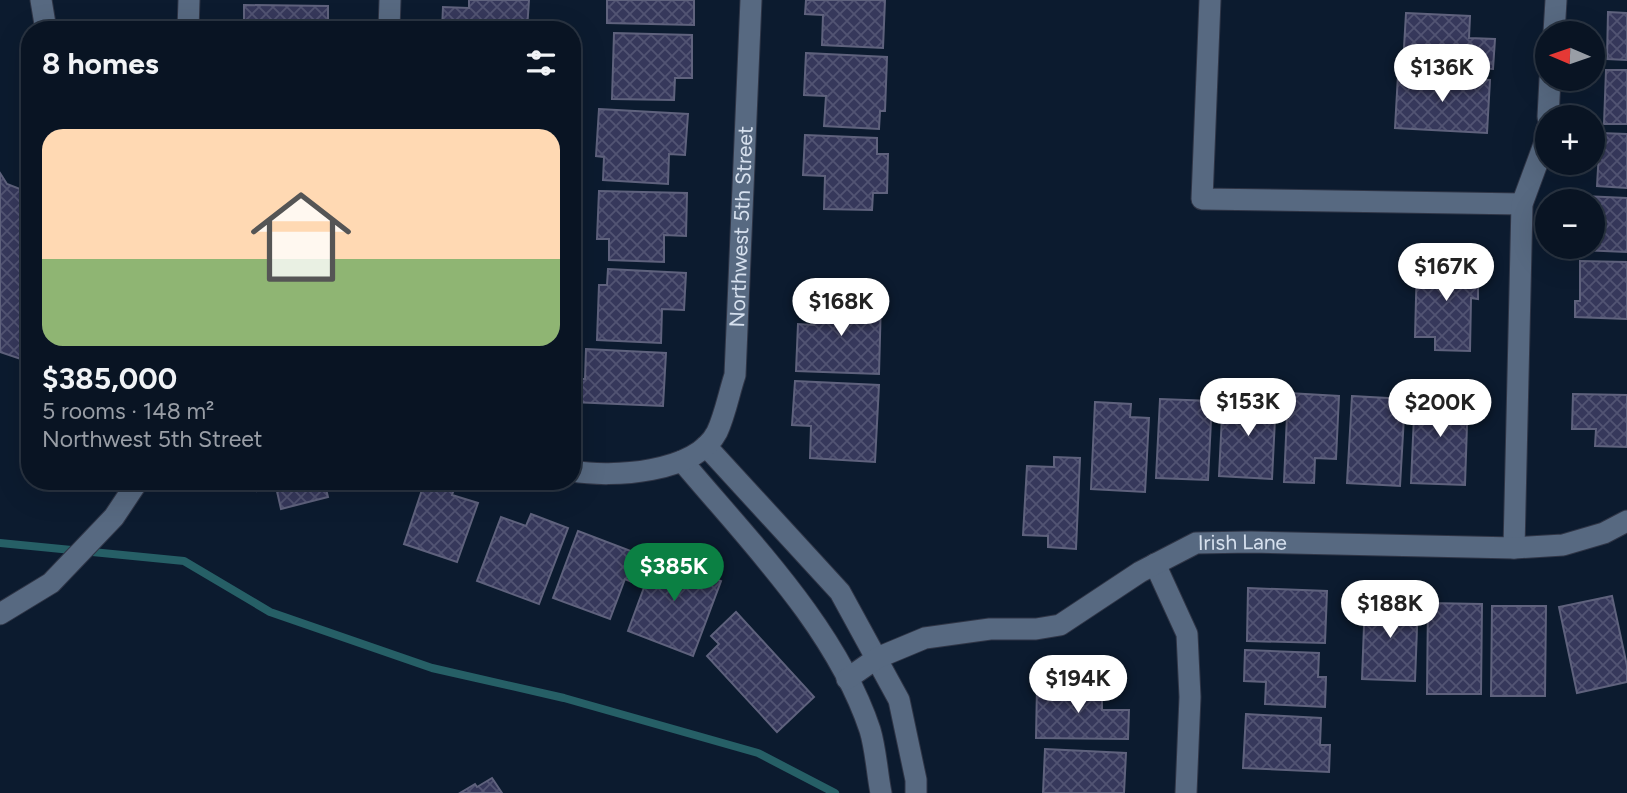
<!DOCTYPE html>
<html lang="en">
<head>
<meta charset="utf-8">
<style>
  body { margin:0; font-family:Figtree,sans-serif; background:#172130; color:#f1f3f6; height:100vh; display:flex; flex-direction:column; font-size:26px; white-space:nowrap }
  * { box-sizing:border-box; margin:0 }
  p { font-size:23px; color:#999ea6 }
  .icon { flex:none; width:38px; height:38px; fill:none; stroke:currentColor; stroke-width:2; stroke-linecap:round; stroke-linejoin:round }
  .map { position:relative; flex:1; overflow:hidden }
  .sheet { position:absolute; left:21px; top:21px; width:560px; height:469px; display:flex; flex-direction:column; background:#091423; border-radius:28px; box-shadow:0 7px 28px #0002,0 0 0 2px #293341 }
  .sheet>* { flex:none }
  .needle { width:46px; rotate:272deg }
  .buttons { position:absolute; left:1535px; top:21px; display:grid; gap:14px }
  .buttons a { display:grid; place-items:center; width:70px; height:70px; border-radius:50%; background:#091423; box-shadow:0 7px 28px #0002,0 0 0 2px #293341; font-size:35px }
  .price { position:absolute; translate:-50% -60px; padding:0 16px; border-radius:24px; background:#fff; color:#222; font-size:23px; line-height:46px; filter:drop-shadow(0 2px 4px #0008) }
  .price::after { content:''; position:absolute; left:50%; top:42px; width:21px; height:16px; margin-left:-10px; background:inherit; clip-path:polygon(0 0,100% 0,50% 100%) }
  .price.current { background:#0b8043; color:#fff }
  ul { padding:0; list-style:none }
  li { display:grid; align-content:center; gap:14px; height:371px; padding:0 21px }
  li span { display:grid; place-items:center; height:217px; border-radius:21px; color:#555 }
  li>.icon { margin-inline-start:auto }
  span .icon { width:126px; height:126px; fill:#fffc; stroke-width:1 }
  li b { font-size:30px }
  h2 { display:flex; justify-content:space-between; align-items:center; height:84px; padding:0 21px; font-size:30px }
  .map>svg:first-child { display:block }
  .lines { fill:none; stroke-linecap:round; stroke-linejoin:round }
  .stream { stroke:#265f66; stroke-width:8 }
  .building { fill:url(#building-cross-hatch); stroke:#5f627d; stroke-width:2 }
  .minor-casing { stroke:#2f3546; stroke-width:23 }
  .minor { stroke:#576981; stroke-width:21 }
  .labels { text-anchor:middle; stroke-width:5; stroke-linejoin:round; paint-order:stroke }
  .street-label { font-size:21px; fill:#d6e0ee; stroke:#0c1b2f }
</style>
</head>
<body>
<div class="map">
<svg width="1627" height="793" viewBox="0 0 1627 793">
  <defs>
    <pattern id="building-cross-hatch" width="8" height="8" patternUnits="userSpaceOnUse" patternTransform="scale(1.75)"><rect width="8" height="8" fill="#36385b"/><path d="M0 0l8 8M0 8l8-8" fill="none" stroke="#525473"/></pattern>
  </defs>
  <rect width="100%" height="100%" fill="#0c1b2f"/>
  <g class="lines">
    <path class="stream" d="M 0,543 L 184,561 L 270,612 L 432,668 L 564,698 L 758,753 L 835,793"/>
  </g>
  <g class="building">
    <path d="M 469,0 L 529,0 L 527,30 L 442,30 L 443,7 L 469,8 Z"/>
    <path d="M 607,0 L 694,0 L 694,25 L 607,23 Z"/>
    <path d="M 806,0 L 885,0 L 883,48 L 822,45 L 823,15 L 805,14 Z"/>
    <path d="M 244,5 L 328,6 L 328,30 L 244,30 Z"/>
    <path d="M 1608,12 L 1627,13 L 1627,60 L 1607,59 Z"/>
    <path d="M 1406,13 L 1470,16 L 1469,38 L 1495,39 L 1493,69 L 1403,65 Z"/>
    <path d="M 614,33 L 692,35 L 692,78 L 675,78 L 674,100 L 612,99 Z"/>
    <path d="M 806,53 L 887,57 L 885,111 L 880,111 L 879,129 L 824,126 L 826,96 L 804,95 Z"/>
    <path d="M 1606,70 L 1627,70 L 1627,124 L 1604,124 Z"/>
    <path d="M 1398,75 L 1490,80 L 1487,133 L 1395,128 Z"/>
    <path d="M 599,109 L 688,114 L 685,155 L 669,154 L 668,184 L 603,180 L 604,157 L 596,156 Z"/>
    <path d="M 1600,133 L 1627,134 L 1627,188 L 1597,186 Z"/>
    <path d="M 805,135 L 877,138 L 877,154 L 888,154 L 887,193 L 873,193 L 872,210 L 824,209 L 825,176 L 803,175 Z"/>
    <path d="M 0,173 L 7,184 L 30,193 L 30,362 L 0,352 Z"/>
    <path d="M 599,191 L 687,193 L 686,236 L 664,235 L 664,262 L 609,260 L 609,239 L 597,239 Z"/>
    <path d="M 1583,196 L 1627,198 L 1627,252 L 1581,250 L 1581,247 L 1592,247 L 1592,201 L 1583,201 Z"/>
    <path d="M 1417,261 L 1478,262 L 1478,299 L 1471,298 L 1470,351 L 1435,350 L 1435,337 L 1415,337 Z"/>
    <path d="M 1580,261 L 1627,262 L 1627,319 L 1575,317 L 1575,301 L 1580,301 Z"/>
    <path d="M 608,269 L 686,273 L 684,310 L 662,309 L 661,343 L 597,340 L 599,285 L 607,285 Z"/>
    <path d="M 814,298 L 881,300 L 879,374 L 796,371 L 798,324 L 814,325 Z"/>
    <path d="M 586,349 L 666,353 L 663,406 L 572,402 L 572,379 L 585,379 Z"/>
    <path d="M 795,381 L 879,385 L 875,462 L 810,458 L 811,426 L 792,425 Z"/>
    <path d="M 1288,393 L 1339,396 L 1336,459 L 1315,458 L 1314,483 L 1284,482 Z"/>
    <path d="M 1415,393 L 1468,395 L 1465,485 L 1411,483 Z"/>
    <path d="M 1573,394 L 1627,395 L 1627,447 L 1595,446 L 1596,429 L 1572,429 Z"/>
    <path d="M 1223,396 L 1276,399 L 1272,479 L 1219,476 Z"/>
    <path d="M 1352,396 L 1405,399 L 1400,486 L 1347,483 Z"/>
    <path d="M 1160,399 L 1212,401 L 1208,480 L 1156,478 Z"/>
    <path d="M 1095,402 L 1131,404 L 1130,417 L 1149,418 L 1145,492 L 1091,489 Z"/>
    <path d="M 1054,457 L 1080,458 L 1076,549 L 1048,547 L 1048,536 L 1023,535 L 1027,466 L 1054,467 Z"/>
    <path d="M 255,481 L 324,481 L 328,497 L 281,509 L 276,487 L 257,491 Z"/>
    <path d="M 425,481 L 457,481 L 452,495 L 478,503 L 457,562 L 404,544 Z"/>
    <path d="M 531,514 L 568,528 L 539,604 L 477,581 L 501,517 L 526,526 Z"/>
    <path d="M 578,531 L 644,556 L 634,583 L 625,579 L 610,619 L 553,598 Z"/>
    <path d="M 659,547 L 696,561 L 693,571 L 721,581 L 693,656 L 628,631 Z"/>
    <path d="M 1248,588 L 1327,591 L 1325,643 L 1247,641 Z"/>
    <path d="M 1612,596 L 1627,666 L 1627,682 L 1577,693 L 1559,607 Z"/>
    <path d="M 1365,599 L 1418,602 L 1415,681 L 1362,679 Z"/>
    <path d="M 1428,603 L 1482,604 L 1481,694 L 1427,694 Z"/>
    <path d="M 1492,606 L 1546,606 L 1545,696 L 1491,696 Z"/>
    <path d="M 736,612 L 814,697 L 777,732 L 707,656 L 719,644 L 711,636 Z"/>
    <path d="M 1245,650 L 1319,653 L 1318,677 L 1326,677 L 1325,707 L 1265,704 L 1266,682 L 1244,681 Z"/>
    <path d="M 1037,686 L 1102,688 L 1102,710 L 1129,710 L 1128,739 L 1036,738 Z"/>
    <path d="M 1246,714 L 1321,718 L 1320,745 L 1330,745 L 1329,772 L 1243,768 Z"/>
    <path d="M 1045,749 L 1126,753 L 1124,793 L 1043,793 Z"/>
    <path d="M 492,778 L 502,793 L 460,793 L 475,784 L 477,787 Z"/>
  </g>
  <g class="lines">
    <g class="minor-casing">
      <g id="minor">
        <path d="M 41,0 L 46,30"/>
        <path d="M 1210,0 L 1202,199 L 1522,204"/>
        <path d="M 188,30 L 189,0"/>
        <path d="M 389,30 L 390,0"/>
        <path d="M 1554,33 L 1556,0"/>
        <path d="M 1548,117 L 1550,79"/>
        <path d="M 706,446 L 840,592 L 899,700 L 916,780 L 916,793"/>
        <path d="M 682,461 C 750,542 836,628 870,730 C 876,750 877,773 881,793"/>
        <path id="s1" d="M 572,471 C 612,478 696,473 717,432 C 725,415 729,393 735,375 L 751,0"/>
        <path d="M 1514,548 L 1522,204 L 1546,139 L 1547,129"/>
        <path d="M 1155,564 L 1187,634 L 1190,697 L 1186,793"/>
        <path d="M 0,614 L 51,583 L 114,517 L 138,481"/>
        <path id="s2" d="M 847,679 L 877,658 L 925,638 L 990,629 L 1036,629 L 1060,625 L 1140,572 L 1196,543 L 1251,542 L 1514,548 L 1563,545 L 1604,533 L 1627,521"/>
      </g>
    </g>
    <use href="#minor" class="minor"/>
  </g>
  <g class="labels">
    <g class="street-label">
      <text dy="7" stroke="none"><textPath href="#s1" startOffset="366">Northwest 5th Street</textPath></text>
      <text dy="7" stroke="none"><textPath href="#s2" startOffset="430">Irish Lane</textPath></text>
    </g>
  </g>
</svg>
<div class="buttons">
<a><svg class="needle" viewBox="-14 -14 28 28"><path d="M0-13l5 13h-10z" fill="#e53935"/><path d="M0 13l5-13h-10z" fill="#999ea6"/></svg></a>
<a>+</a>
<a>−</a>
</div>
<b class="price" style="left:1442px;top:104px">$136K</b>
<b class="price" style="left:1446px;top:303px">$167K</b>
<b class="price" style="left:841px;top:338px">$168K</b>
<b class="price" style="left:1248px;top:438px">$153K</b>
<b class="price" style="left:1440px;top:439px">$200K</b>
<b class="price current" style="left:674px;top:603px">$385K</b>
<b class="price" style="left:1390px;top:640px">$188K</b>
<b class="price" style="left:1078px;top:715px">$194K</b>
<section class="sheet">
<h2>8 homes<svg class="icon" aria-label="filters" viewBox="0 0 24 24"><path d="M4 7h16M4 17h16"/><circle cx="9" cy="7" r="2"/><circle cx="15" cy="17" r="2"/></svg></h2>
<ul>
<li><span style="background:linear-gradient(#ffd9b3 60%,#8fb573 0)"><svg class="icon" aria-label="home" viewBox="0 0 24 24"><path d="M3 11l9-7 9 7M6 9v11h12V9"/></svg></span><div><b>$385,000</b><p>5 rooms · 148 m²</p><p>Northwest 5th Street</p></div></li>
</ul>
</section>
</div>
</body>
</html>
